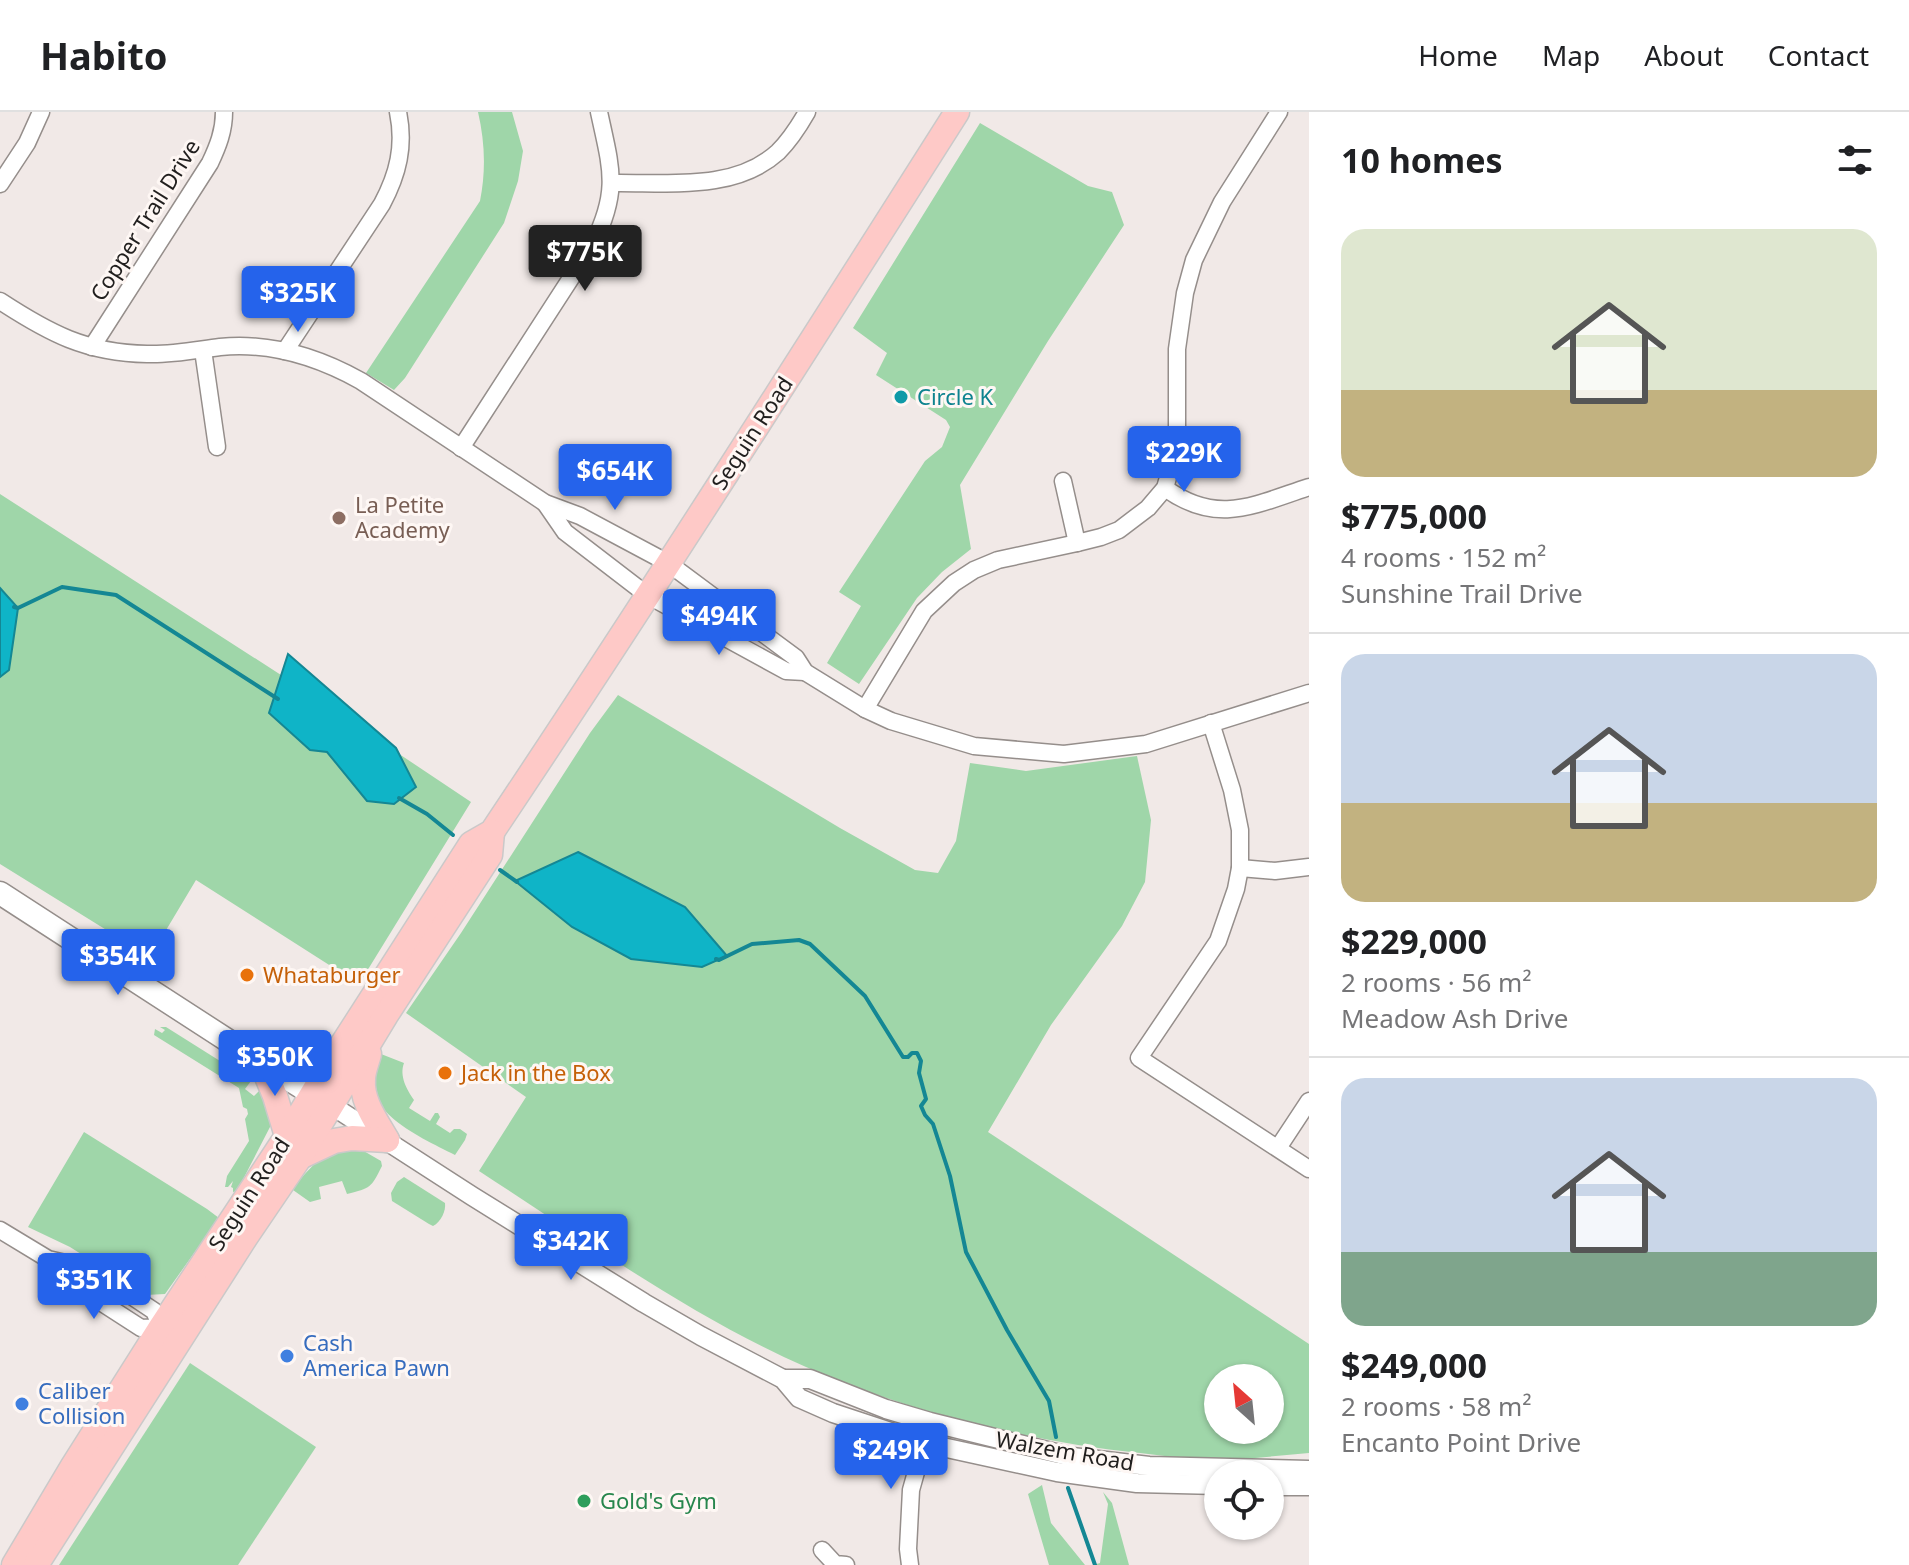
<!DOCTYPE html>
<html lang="en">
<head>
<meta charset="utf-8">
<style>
  body { margin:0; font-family:"Noto Sans",sans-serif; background:#f6f6f6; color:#202124; height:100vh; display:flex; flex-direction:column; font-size:30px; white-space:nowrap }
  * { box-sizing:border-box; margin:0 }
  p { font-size:26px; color:#757577 }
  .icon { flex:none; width:44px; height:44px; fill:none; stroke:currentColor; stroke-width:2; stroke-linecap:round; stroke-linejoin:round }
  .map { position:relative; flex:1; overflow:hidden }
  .details { display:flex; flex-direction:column; background:#fff; width:600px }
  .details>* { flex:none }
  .needle { width:52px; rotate:333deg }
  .tools { position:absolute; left:1204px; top:1252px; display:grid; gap:16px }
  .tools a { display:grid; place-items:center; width:80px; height:80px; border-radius:50%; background:#fff; box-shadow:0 2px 6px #0004; font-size:40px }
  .price { position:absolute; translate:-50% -68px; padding:0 18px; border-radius:8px; background:#2563eb; color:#fff; font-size:26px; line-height:52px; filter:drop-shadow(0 2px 4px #0008) }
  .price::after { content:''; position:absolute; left:50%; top:48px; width:24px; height:18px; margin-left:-12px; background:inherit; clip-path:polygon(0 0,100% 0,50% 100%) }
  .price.selected { background:#222; color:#fff }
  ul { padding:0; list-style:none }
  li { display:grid; align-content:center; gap:16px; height:424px; padding:0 32px }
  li+li { border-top:2px solid #e0e0e0 }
  li span { display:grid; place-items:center; height:248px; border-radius:24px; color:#555 }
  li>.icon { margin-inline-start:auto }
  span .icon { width:144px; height:144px; fill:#fffc; stroke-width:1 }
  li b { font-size:34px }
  h2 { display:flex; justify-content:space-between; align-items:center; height:96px; padding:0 32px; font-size:34px }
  header { display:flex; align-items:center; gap:48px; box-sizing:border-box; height:112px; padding:0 40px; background:#fff; border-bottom:2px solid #e0e0e0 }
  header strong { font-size:38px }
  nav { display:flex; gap:44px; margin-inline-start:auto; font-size:28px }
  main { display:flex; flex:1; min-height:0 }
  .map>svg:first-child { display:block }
  .green { fill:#9fd6a9; fill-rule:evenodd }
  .water { fill:#0fb4c7; stroke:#148794; stroke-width:2 }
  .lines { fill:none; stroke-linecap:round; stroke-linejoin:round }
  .stream { stroke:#148794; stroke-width:4 }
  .minor-casing { stroke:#958e8b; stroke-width:19 }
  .tertiary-casing { stroke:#958e8b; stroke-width:21 }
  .secondary-casing { stroke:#958e8b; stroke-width:25 }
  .primary-casing { stroke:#cac9c9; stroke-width:27 }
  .minor { stroke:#fff; stroke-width:16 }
  .tertiary { stroke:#fff; stroke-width:18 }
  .secondary { stroke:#fff; stroke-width:22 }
  .primary { stroke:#fec9c7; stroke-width:24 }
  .culture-dot { fill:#0f9aa8; stroke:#fef7f4; stroke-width:3 }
  .education-dot { fill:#8d6e63; stroke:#fef7f4; stroke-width:3 }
  .food-dot { fill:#e8710a; stroke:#fef7f4; stroke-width:3 }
  .shop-dot { fill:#3f7fe0; stroke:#fef7f4; stroke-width:3 }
  .leisure-dot { fill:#2e9e5b; stroke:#fef7f4; stroke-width:3 }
  .labels { text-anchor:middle; stroke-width:6; stroke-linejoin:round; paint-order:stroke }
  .street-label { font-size:22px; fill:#211f1e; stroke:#fef7f4 }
  .culture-label { font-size:22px; fill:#0d838f; stroke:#fef7f4; text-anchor:start }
  .education-label { font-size:22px; fill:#785e54; stroke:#fef7f4; text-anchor:start }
  .food-label { font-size:22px; fill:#c56008; stroke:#fef7f4; text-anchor:start }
  .shop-label { font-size:22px; fill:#366cbe; stroke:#fef7f4; text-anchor:start }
  .leisure-label { font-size:22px; fill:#27864d; stroke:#fef7f4; text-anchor:start }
</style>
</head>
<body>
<header>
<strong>Habito</strong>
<nav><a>Home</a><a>Map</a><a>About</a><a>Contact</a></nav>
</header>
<main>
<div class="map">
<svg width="1309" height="1453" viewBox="0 0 1309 1453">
  <rect width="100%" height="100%" fill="#f1e9e7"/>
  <g class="green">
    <path d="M 478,0 L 512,0 L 523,39 L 518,69 L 504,111 L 405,266 L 394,278 L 366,261 L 480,89 C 486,59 485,30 478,0 Z"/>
    <path d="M 980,11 L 1088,74 L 1112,80 L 1124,113 L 1048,229 L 960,373 L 971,437 L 942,460 L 917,486 L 859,572 L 827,551 L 861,494 L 839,480 L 925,349 L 942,335 L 950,315 L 946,308 L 876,263 L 887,241 L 853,216 Z"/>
    <path d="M 0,382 L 281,563 L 471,690 L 359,872 L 196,768 L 150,845 L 0,752 Z"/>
    <path d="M 618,583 L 840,716 L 915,758 L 938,761 L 956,729 L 970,651 L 1026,659 L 1137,644 L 1151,708 L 1145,770 L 1122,814 L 1051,913 L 988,1020 L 1309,1232 L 1309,1341 C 1275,1344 1240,1348 1206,1348 C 1184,1348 1162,1343 1140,1341 C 1027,1329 911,1301 806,1255 C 690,1204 585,1128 479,1059 L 526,985 L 406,901 L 461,821 L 590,621 ZM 1218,1266 L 1270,1266 L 1270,1318 L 1218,1318 Z"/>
    <path d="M 160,915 L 166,915 L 247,966 L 251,969 L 245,977 L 254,984 L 261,977 L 272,1005 L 270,1015 L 237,1079 L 233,1080 L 233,1076 L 231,1075 L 233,1069 L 228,1075 L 225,1075 L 227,1064 L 249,1029 L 245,1007 L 248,1002 L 247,997 L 243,995 L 239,976 L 154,923 L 155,917 L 162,921 L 165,918 Z"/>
    <path d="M 381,942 L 404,951 C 399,964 407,978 414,988 L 409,996 L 430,1009 L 435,1001 L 438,1001 L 440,1005 L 436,1012 L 450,1021 L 454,1017 L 460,1017 L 467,1022 L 465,1028 L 455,1043 C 417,1023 349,996 381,942 Z"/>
    <path d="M 84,1020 L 207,1097 L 219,1106 L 165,1182 L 146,1183 L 70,1135 L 28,1115 Z"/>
    <path d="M 328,1038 L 362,1038 L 381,1049 L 382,1054 C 371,1076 371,1076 347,1082 L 342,1069 L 319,1075 L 321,1087 L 310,1090 L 293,1078 C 302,1062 316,1052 328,1038 Z"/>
    <path d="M 404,1065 L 445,1091 C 446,1099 441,1110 433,1114 L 429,1112 L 392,1089 L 391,1081 L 397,1070 Z"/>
    <path d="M 190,1251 L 316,1335 L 238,1453 L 59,1453 Z"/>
    <path d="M 1042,1373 L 1051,1411 L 1085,1453 L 1049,1453 L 1028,1382 Z"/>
    <path d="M 1103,1380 L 1112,1391 L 1129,1453 L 1093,1453 L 1100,1451 L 1108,1392 Z"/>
  </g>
  <g class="water">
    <path d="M 0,476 L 18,496 L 9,558 L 0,565 Z"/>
    <path d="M 288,542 L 396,636 L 416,675 L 394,692 L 367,689 L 327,640 L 310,638 L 269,601 Z"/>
    <path d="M 578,740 L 685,795 L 727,844 L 702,855 L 631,847 L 572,815 L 515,769 Z"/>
  </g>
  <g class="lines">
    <g class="stream">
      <path d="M 14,495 L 18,496 L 62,475 L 116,483 L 278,587"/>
      <path d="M 399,686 L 427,702 L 453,723"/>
      <path d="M 500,758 L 517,770"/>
      <path d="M 716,847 L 719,848 L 752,832 L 799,828 L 810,832 L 865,884 L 903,945 L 908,945 L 912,941 L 917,941 L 921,949 L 919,961 L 926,987 L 921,994 L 925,1003 L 933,1012 L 950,1064 L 966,1140 L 1007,1218 L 1049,1289 L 1056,1325"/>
      <path d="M 1068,1376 L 1095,1453"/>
    </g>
    <g class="minor-casing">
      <g id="minor">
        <path d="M 612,71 C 667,70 734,80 778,40 C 790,28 799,14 807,0"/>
        <path d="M 0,72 L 27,31 L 41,0"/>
        <path d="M 0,189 C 49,221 86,241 147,242 C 172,243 196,238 220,235 C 270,230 318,245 361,269 L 545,391 L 580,404 L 668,451 L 796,546 L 805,560 L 865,597 L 891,609 L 974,634 L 1064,642 L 1146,632 L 1309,581"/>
        <path d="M 92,235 L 210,51 C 218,34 224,19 224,0"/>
        <path d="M 203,238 L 217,335"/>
        <path d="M 285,239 L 382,92 C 398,62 405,34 398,0"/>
        <path d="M 461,336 L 593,132 C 620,78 611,56 599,0"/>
        <path d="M 1063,369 L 1077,431"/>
        <path d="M 1165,376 C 1217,414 1254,393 1309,375"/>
        <path d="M 545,391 L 565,420 L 647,483 L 786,559 L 805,560"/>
        <path d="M 865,597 L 924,499 L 954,471 L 974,458 L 998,448 L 1077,431 L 1101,425 L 1119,418 L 1148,396 L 1165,376 L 1177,334 L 1177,237 L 1185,181 L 1194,148 L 1222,90 L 1279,0"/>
        <path d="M 1211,611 L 1232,678 L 1240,718 L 1240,756 L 1236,777 L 1218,829 L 1139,946 L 1309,1057"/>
        <path d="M 1240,756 L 1275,759 L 1309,755"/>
        <path d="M 1278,1036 L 1309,989"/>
        <path d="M 0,1118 L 48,1147 L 79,1176 L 141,1216 L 161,1215 L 154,1199 L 91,1157 L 48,1147"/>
        <path d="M 822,1438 L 835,1452 L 846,1453"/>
        <path d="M 910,1453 L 908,1437 L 911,1378 L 930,1310"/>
      </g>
    </g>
    <g class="tertiary-casing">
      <g id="tertiary">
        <path d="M 331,993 L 472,1084 L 644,1191 L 701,1224 L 783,1267 L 799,1286 L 833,1301 L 924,1331 L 1057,1360 L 1137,1371 L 1218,1373"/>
        <path d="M 783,1267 L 810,1267 L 886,1297 L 930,1310 L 1072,1345 L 1149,1354 L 1309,1358"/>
        <path d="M 1270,1374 L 1309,1374"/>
      </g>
    </g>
    <g class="secondary-casing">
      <path id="secondary" d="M 0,781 L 261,950 L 325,990"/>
    </g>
    <g class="primary-casing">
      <g id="primary">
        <path d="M 369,942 C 367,950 363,959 363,967 C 361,989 377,1010 387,1028"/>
        <path d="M 287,1024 L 275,984 L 261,950 L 311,946 L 340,936"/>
        <path d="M 300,1045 L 334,1029 L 352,1026 L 387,1028"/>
        <path d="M 14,1453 L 73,1354 L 161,1215 L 287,1024 L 340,936 L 471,732 L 492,720 C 651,482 804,241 957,0"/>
        <path d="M 36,1453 L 245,1126 L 300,1045 L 386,903 L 490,743 L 492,720"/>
      </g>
    </g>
    <use href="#minor" class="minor"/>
    <use href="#tertiary" class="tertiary"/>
    <use href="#secondary" class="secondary"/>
    <use href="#primary" class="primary"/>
  </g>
  <circle class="culture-dot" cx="901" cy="285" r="8"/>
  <circle class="education-dot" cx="339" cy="406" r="8"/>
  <g class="food-dot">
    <circle cx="247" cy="863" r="8"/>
    <circle cx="445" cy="961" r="8"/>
  </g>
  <g class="shop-dot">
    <circle cx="287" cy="1244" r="8"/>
    <circle cx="22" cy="1292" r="8"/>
  </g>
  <circle class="leisure-dot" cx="584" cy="1389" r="8"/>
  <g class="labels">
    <g class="street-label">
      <text transform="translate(145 108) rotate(-58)" y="8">Copper Trail Drive</text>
      <text transform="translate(752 321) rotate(-57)" y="8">Seguin Road</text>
      <text transform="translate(249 1082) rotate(-57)" y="8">Seguin Road</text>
      <text transform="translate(1065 1339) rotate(10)" y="8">Walzem Road</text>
    </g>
    <g class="culture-label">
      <text x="917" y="293">Circle K</text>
    </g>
    <g class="education-label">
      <text x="355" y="401">La Petite<tspan x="355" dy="25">Academy</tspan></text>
    </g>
    <g class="food-label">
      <text x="263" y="871">Whataburger</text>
      <text x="461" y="969">Jack in the Box</text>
    </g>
    <g class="shop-label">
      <text x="303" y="1239">Cash<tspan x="303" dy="25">America Pawn</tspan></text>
      <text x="38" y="1287">Caliber<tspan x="38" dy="25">Collision</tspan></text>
    </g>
    <g class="leisure-label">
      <text x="600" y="1397">Gold's Gym</text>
    </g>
  </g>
</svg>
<div class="tools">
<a><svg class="needle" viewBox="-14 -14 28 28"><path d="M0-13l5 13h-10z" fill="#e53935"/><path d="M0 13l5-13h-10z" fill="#757577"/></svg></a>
<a><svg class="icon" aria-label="locate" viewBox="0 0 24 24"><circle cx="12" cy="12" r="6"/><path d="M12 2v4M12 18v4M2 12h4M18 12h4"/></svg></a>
</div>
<b class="price selected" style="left:585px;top:181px">$775K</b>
<b class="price" style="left:298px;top:222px">$325K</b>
<b class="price" style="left:1184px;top:382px">$229K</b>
<b class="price" style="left:615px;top:400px">$654K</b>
<b class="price" style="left:719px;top:545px">$494K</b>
<b class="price" style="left:118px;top:885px">$354K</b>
<b class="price" style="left:275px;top:986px">$350K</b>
<b class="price" style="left:571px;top:1170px">$342K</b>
<b class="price" style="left:94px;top:1209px">$351K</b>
<b class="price" style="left:891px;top:1379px">$249K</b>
</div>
<section class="details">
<h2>10 homes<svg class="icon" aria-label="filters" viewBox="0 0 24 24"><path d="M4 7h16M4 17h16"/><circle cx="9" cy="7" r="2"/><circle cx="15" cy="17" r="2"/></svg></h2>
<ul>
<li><span style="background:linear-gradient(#dfe7d0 65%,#c2b280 0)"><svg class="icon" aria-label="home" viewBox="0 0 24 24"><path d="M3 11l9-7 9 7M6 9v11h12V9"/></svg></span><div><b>$775,000</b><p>4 rooms · 152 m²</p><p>Sunshine Trail Drive</p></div></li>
<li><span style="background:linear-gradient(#c9d6e8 60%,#c2b280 0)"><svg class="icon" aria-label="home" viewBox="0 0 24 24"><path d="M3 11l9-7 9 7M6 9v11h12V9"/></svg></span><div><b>$229,000</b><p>2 rooms · 56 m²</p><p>Meadow Ash Drive</p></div></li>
<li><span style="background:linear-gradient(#c9d6e8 70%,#7fa58c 0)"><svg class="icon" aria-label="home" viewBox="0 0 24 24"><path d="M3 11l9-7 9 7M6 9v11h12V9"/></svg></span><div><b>$249,000</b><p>2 rooms · 58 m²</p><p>Encanto Point Drive</p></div></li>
</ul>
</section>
</main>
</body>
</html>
